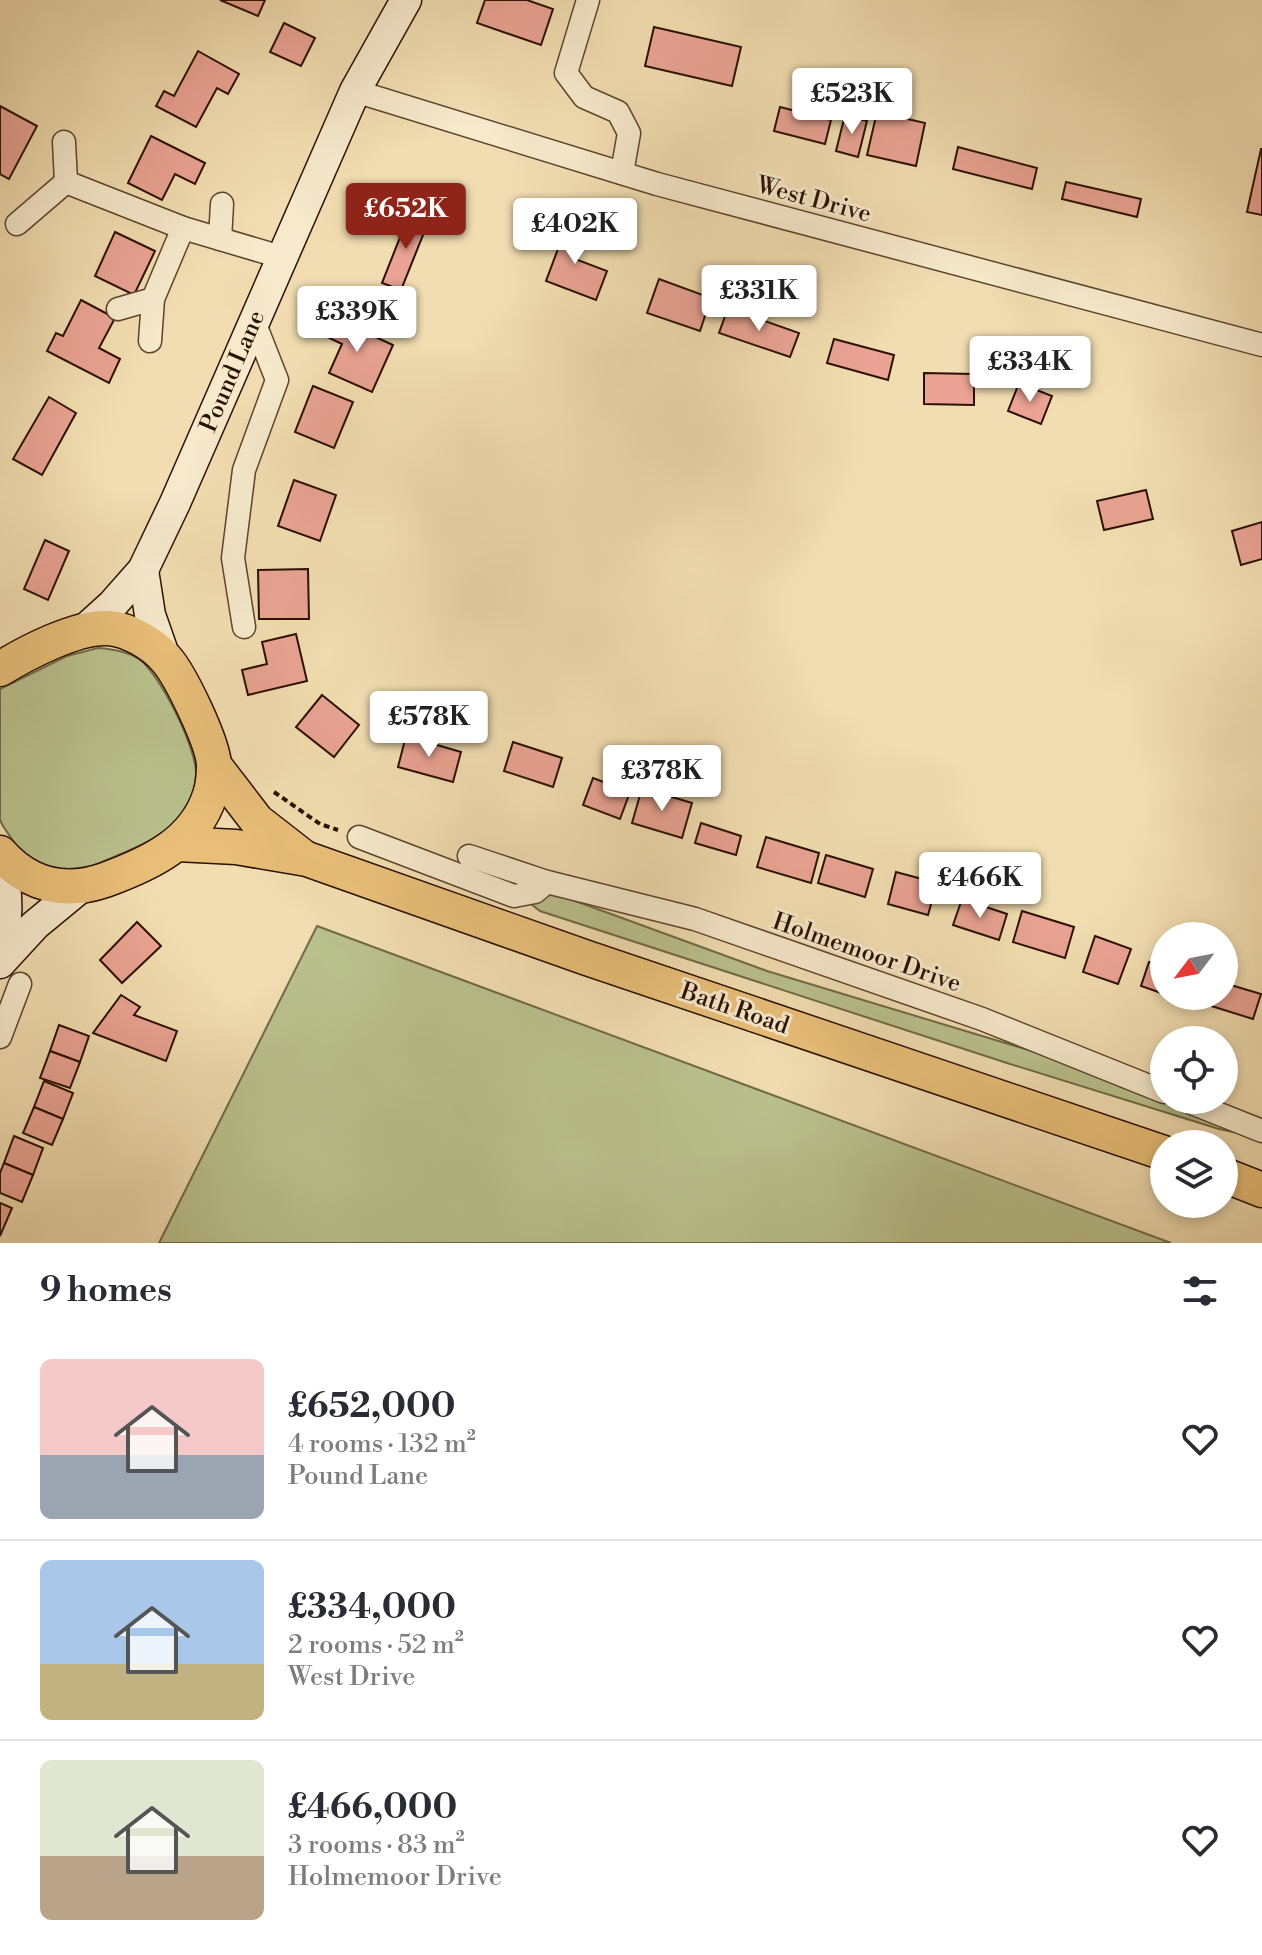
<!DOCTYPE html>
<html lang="en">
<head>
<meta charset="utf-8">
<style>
  body { margin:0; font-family:"Libre Bodoni",serif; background:#f7f7f7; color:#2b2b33; height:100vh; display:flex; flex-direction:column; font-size:30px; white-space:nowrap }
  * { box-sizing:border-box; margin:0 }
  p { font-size:26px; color:#7c7c81 }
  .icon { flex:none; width:44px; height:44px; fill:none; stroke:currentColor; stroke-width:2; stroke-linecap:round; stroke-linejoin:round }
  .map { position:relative; height:1243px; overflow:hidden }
  .side { display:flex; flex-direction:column; background:#fff; flex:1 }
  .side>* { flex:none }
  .needle { width:52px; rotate:238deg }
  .controls { position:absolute; left:1150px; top:922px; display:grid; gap:16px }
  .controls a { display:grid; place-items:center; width:88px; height:88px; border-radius:50%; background:#fff; box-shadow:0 4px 12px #0003; font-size:40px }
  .price { position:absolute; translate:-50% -68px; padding:0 18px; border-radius:8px; background:#fff; color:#222; font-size:26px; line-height:52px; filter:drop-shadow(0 2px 4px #0008) }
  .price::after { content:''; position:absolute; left:50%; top:48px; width:24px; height:18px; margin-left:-12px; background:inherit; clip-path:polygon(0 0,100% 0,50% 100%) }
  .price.active { background:#8f2418; color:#fff }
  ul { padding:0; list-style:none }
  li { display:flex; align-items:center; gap:24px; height:200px; padding:0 40px }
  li+li { border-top:2px solid #e1e1e2 }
  li span { display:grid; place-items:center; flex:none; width:224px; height:160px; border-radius:12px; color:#555 }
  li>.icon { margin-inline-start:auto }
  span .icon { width:96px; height:96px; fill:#fffc; stroke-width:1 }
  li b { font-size:34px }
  h2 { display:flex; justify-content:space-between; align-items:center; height:96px; padding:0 40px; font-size:34px }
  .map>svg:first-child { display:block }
  .green { fill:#b9c18d; stroke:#726946; stroke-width:2 }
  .building { fill:#eaa394; stroke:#2c1100; stroke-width:2 }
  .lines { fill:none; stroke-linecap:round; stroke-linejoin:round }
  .street-casing { stroke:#5d442c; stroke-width:25 }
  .secondary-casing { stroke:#2c1100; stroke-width:33 }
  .primary-casing { stroke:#2c1100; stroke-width:37 }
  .path { stroke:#2c1100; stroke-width:4; stroke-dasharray:6 4; stroke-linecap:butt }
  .street { stroke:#f6e9cc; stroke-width:22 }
  .secondary { stroke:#f6e9cc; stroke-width:30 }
  .primary { stroke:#e8be78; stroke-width:34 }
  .labels { text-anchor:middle; stroke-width:6; stroke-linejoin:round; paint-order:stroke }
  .street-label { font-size:24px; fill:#2c1100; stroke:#f6e9cc }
</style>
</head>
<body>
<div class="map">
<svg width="1262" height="1243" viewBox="0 0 1262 1243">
  <rect width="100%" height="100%" fill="#f1ddb1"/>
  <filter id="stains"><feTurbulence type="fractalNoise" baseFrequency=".0025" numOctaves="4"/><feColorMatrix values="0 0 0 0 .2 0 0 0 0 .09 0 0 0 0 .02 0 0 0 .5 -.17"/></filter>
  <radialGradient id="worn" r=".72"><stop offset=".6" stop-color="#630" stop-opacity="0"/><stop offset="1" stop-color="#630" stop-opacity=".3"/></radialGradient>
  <g class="green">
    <path d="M 98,648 C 112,649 127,651 139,659 C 160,674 196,747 196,773 C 196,785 192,799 186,809 C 169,839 122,852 93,866 L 83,869 L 50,870 L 20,851 L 3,826 L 0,820 L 0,689 L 67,656 Z"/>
    <path d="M 485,868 L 767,971 L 1164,1091 L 1164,1100 L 1194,1100 L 1262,1138 L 1219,1129 L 1007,1063 L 540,911 Z"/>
    <path d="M 317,926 L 1171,1243 L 159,1243 Z"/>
  </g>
  <g class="building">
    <path d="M 220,0 L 265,0 L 258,16 Z"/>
    <path d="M 485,0 L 527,0 L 553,9 L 541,45 L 477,23 Z"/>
    <path d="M 284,23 L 315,38 L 301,66 L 270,52 Z"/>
    <path d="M 654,27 L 741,47 L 732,86 L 645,66 Z"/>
    <path d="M 198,51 L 239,74 L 228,94 L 217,88 L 196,127 L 156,106 L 164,91 L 174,96 Z"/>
    <path d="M 0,106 L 37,126 L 9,179 L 0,174 Z"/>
    <path d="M 780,107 L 831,120 L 825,144 L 774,131 Z"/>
    <path d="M 877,112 L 925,123 L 916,166 L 867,155 Z"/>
    <path d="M 845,115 L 867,121 L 858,157 L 836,151 Z"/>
    <path d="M 151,136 L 205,163 L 195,184 L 175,174 L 162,200 L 128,183 Z"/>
    <path d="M 958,147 L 1037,168 L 1032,189 L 953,169 Z"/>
    <path d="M 1261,149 L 1262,149 L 1262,215 L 1247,212 Z"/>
    <path d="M 1066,182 L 1141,199 L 1137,217 L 1062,199 Z"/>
    <path d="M 410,212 L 429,220 L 401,290 L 382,283 Z"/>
    <path d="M 568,222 L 586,229 L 575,259 L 607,271 L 596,300 L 546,281 Z"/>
    <path d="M 115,232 L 155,251 L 134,295 L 95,276 Z"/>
    <path d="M 659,279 L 711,298 L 700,331 L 647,313 Z"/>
    <path d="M 81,300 L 115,318 L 99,348 L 120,359 L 109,383 L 47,351 L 56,333 L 63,336 Z"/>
    <path d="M 728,308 L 799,333 L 790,357 L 719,333 Z"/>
    <path d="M 330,316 L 393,345 L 372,392 L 329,373 L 342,344 L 321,334 Z"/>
    <path d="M 834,339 L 894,355 L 888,380 L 827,363 Z"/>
    <path d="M 924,373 L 974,374 L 974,405 L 924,404 Z"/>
    <path d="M 1019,383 L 1052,396 L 1041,424 L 1008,411 Z"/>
    <path d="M 313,386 L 353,402 L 334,448 L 295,432 Z"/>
    <path d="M 49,397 L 76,413 L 42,475 L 13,459 Z"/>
    <path d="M 294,480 L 336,495 L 320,541 L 278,526 Z"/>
    <path d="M 1146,490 L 1153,519 L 1104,530 L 1097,501 Z"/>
    <path d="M 1262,522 L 1262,559 L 1241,565 L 1232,531 Z"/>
    <path d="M 45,540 L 69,551 L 48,600 L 24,589 Z"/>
    <path d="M 308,569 L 309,619 L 259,619 L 258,570 Z"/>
    <path d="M 296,634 L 307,681 L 248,695 L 242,670 L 267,664 L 262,642 Z"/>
    <path d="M 322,695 L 359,725 L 334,757 L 296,727 Z"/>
    <path d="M 406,736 L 461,752 L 453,782 L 398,767 Z"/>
    <path d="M 513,742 L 562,758 L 553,787 L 504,771 Z"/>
    <path d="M 593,778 L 630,792 L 620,819 L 583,805 Z"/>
    <path d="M 642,788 L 692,803 L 682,838 L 632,823 Z"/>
    <path d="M 701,823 L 741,836 L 736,855 L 695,843 Z"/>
    <path d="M 766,837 L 819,853 L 811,883 L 757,867 Z"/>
    <path d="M 826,855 L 873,869 L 865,897 L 818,883 Z"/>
    <path d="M 896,872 L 937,883 L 928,915 L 888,904 Z"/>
    <path d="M 962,899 L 1007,914 L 999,940 L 953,925 Z"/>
    <path d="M 1022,911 L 1074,927 L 1065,958 L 1013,942 Z"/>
    <path d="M 137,922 L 161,946 L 122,983 L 100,960 Z"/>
    <path d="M 1095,936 L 1131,949 L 1118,984 L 1083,972 Z"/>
    <path d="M 1149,962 L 1164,967 L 1164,994 L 1141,986 Z"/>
    <path d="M 1224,983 L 1261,994 L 1253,1019 L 1205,1004 L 1208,996 L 1224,996 Z"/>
    <path d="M 121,995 L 140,1007 L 134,1015 L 177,1031 L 166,1061 L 93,1033 Z"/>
    <path d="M 1171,996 L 1193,996 L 1191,1003 Z"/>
    <path d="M 59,1025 L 89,1036 L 80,1062 L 50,1051 Z"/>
    <path d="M 50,1051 L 80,1062 L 70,1088 L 40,1078 Z"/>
    <path d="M 44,1081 L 73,1093 L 63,1119 L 34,1107 Z"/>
    <path d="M 34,1107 L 63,1119 L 52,1145 L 23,1133 Z"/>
    <path d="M 14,1136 L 43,1148 L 33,1175 L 4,1163 Z"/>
    <path d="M 4,1163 L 33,1175 L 22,1202 L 0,1193 L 0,1173 Z"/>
    <path d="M 0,1203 L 12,1208 L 0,1236 Z"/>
  </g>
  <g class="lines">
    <g class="street-casing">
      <g id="street">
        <path d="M 588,0 L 566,73 L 584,97 L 618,112 L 629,133 L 622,173"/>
        <path d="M 355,91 L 657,184 L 1262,345"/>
        <path d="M 64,142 L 66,182"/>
        <path d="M 17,224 L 66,182 L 183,228 L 281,257"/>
        <path d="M 220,239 L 222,204"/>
        <path d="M 118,309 L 153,299"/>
        <path d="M 150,341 L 153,299 L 183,228"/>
        <path d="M 244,627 L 233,558 L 244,470 L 277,380 L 253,319"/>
        <path d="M 359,837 L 514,896 L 535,892 L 547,882"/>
        <path d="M 469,856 L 547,882 L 695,919 L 982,1019 L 1164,1092"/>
        <path d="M 0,1037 L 20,984"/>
        <path d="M 1184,1100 L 1262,1131"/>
      </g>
    </g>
    <g class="secondary-casing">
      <g id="secondary">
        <path d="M 143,570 L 150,615 L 165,658"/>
        <path d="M 81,633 L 113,604 L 143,570 L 175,503 L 355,91 L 406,0"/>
        <path d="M 0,858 C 9,896 8,919 0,956"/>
        <path d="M 0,963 L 35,925 L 81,887"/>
      </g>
    </g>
    <g class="primary-casing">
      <g id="primary">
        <path d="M 0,669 C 26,653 77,626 108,628 C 128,629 153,644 166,659 C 181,676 213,743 214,765 C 214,774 213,786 210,795 C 195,843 149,864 105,880 C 65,894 28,885 0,853"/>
        <path d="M 214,765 L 257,821 L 302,856"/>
        <path d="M 177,844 L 236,847 L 307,859 L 587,958 L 1164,1153"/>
        <path d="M 1224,1175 L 1262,1190"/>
      </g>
    </g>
    <path class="path" d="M 274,792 L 320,824 L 338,830"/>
    <use href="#street" class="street"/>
    <use href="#secondary" class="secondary"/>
    <use href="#primary" class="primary"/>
  </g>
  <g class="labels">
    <g class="street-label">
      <text transform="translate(814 199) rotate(15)" y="8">West Drive</text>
      <text transform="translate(232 371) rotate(-67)" y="8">Pound Lane</text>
      <text transform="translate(867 952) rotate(19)" y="8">Holmemoor Drive</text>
      <text transform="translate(735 1008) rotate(19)" y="8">Bath Road</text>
    </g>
  </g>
  <rect width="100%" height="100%" filter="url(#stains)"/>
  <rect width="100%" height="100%" fill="url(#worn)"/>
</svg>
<div class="controls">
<a><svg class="needle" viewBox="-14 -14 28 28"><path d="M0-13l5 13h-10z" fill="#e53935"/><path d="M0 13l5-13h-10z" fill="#7c7c81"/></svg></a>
<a><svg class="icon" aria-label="locate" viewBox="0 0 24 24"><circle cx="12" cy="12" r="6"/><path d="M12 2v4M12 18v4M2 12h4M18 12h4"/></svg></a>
<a><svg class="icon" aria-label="layers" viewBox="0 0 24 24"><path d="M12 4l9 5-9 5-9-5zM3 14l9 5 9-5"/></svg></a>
</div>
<b class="price" style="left:852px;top:136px">£523K</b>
<b class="price active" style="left:406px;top:251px">£652K</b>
<b class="price" style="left:575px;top:266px">£402K</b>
<b class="price" style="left:759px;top:333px">£331K</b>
<b class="price" style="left:357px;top:354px">£339K</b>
<b class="price" style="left:1030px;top:404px">£334K</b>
<b class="price" style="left:429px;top:759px">£578K</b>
<b class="price" style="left:662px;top:813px">£378K</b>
<b class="price" style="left:980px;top:920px">£466K</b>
</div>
<section class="side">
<h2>9 homes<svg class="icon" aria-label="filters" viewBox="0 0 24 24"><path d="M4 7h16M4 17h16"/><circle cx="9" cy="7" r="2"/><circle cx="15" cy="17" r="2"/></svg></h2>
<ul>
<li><span style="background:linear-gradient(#f6c9c9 60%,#9aa5b1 0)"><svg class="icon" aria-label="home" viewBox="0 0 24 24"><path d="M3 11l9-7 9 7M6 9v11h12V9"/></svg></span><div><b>£652,000</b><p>4 rooms · 132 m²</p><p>Pound Lane</p></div><svg class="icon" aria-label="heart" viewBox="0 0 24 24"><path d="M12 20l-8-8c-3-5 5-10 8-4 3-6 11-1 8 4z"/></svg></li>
<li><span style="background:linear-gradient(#a9c7e8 65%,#c2b280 0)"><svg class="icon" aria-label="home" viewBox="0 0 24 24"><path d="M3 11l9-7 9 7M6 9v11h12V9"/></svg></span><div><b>£334,000</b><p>2 rooms · 52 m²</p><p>West Drive</p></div><svg class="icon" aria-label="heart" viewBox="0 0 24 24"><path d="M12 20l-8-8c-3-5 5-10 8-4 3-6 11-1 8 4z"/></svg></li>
<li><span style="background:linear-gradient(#dfe7d0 60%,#b9a48a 0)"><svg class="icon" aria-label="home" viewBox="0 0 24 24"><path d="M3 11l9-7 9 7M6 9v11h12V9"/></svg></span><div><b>£466,000</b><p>3 rooms · 83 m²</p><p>Holmemoor Drive</p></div><svg class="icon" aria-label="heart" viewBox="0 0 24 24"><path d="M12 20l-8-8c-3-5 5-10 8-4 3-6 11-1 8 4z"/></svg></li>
</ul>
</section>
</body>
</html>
